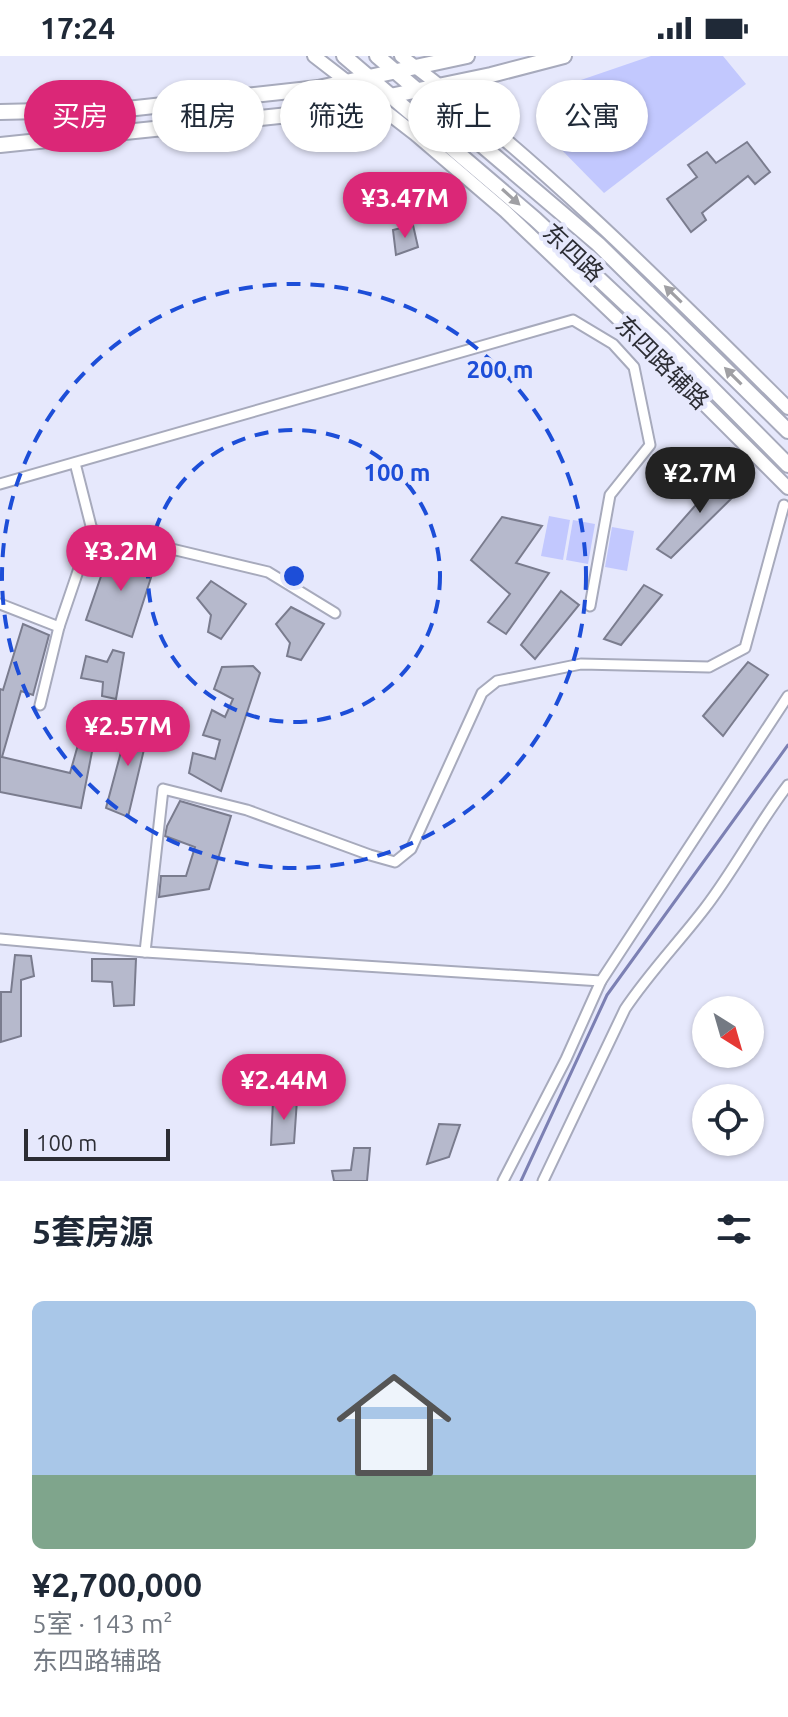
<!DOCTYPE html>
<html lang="zh">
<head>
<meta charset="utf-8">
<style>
  body { margin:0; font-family:Ubuntu,"Noto Sans SC",sans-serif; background:#f6f6f7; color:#1f2937; height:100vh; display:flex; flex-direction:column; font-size:30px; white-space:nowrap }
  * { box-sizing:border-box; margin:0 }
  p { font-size:26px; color:#747a83 }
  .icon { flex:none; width:44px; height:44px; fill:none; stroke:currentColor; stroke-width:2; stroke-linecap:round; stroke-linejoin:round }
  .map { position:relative; height:1125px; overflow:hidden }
  .details { display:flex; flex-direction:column; background:#fff; flex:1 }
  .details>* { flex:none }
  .top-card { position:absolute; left:24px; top:24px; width:740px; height:72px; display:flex; gap:16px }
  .needle { width:52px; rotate:143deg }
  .tools { position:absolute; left:692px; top:940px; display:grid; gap:16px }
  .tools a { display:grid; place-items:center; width:72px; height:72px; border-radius:50%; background:#fff; box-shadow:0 2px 6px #0004; font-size:40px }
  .scale { position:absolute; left:24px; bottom:20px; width:146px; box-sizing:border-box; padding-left:8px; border:4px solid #2c2d34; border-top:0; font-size:22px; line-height:28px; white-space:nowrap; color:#2c2d34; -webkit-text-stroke:6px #e6e8fc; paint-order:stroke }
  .price { position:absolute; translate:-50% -68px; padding:0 18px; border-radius:28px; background:#db2777; color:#fff; font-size:26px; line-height:52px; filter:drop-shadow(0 2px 4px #0008) }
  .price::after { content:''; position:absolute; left:50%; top:48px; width:24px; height:18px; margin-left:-12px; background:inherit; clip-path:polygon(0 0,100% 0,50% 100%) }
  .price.selected { background:#222; color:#fff }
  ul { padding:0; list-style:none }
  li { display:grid; align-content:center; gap:16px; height:424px; padding:0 32px }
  li span { display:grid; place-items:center; height:248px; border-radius:12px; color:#555 }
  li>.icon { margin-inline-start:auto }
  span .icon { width:144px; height:144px; fill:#fffc; stroke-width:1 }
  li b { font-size:34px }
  h2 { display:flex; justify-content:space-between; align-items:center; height:96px; padding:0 32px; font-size:34px }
  .pill { padding:0 28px; border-radius:36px; background:#fff; box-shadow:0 2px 6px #0004; font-size:28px; line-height:72px }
  .pill.selected { background:#db2777; color:#fff }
  .status { display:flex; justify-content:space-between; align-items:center; height:56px; padding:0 40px; background:#fff; direction:ltr }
  .status svg { height:22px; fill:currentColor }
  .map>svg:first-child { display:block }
  .green { fill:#c2c8fe }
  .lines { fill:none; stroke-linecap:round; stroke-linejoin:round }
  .stream { stroke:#7c80b3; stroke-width:3 }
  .building { fill:#b6b9cc; stroke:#7a7c8e; stroke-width:2 }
  .minor-casing { stroke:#a7aabc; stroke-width:13 }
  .secondary-casing { stroke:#a7aabc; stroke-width:16 }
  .primary-casing { stroke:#a7aabc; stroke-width:18 }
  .minor { stroke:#fff; stroke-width:9 }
  .secondary { stroke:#fff; stroke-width:12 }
  .primary { stroke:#fff; stroke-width:14 }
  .oneway { fill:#a0a0a4 }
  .ring { fill:none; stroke:#1d4ed8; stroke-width:4; stroke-dasharray:14 10 }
  .labels { text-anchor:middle; stroke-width:8; stroke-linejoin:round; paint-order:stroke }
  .street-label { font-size:24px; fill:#2c2d34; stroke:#e6e8fc }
  .centre { fill:#1d4ed8; stroke:#e6e8fc; stroke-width:4 }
  .ring-label { font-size:24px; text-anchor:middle; font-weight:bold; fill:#1d4ed8; stroke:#e6e8fc; stroke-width:8; stroke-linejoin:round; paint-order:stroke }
</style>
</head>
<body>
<div class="status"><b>17:24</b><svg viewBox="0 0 49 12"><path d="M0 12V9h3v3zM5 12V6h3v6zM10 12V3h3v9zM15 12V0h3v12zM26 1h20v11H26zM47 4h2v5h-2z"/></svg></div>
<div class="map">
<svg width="788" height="1125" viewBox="0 0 788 1125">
  <rect width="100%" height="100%" fill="#e6e8fc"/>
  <g class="green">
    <path d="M 651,0 L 723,0 L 746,28 L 604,137 L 551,83 L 578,25 Z"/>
    <path d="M 549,460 L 570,464 L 563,504 L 541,500 Z"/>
    <path d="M 573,464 L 595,468 L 588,508 L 566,504 Z"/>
    <path d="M 612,471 L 634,475 L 627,515 L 605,511 Z"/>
  </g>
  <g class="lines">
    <path class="stream" d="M 521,1125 L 607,939 L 788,689"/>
  </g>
  <g class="building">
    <path d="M 747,86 L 770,116 L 755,128 L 748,120 L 702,157 L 706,164 L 691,176 L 667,143 L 697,121 L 688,109 L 707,96 L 716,107 Z"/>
    <path d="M 413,169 L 418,191 L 396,199 L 393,174 Z"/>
    <path d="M 724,417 L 741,433 L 671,502 L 657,493 Z"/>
    <path d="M 502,461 L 542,470 L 516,507 L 549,517 L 506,578 L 488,566 L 510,538 L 471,504 Z"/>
    <path d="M 110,494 L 155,509 L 132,581 L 86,564 Z"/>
    <path d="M 211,525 L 246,548 L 221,583 L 208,576 L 211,559 L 197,542 Z"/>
    <path d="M 644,529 L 662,539 L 621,589 L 604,583 Z"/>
    <path d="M 561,535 L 579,549 L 535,603 L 521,589 Z"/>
    <path d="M 291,551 L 324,568 L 301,604 L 287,600 L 290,587 L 276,568 Z"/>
    <path d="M 23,568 L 49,579 L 33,639 L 21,635 L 2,701 L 70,717 L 85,664 L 98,665 L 81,752 L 0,736 L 0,633 L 3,634 Z"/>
    <path d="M 113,594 L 124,597 L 116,643 L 102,640 L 103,626 L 81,622 L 86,600 L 107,606 Z"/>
    <path d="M 748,606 L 768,619 L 723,680 L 703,660 Z"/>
    <path d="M 253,610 L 260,617 L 221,735 L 189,717 L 193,697 L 215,703 L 220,684 L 203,679 L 212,654 L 225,661 L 233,643 L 214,633 L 222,611 Z"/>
    <path d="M 130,662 L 150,668 L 128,761 L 106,752 Z"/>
    <path d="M 180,745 L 231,760 L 209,833 L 159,841 L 161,820 L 186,820 L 195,791 L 165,780 L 167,770 Z"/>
    <path d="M 15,899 L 31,900 L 34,920 L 21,924 L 21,980 L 1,986 L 1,936 L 11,936 Z"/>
    <path d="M 92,903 L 136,903 L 134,949 L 114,950 L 112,926 L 92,925 Z"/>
    <path d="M 273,1044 L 297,1044 L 294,1087 L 271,1089 Z"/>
    <path d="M 439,1068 L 460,1069 L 449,1101 L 427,1108 Z"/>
    <path d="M 354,1092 L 370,1092 L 367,1125 L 334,1125 L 332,1115 L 351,1114 Z"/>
  </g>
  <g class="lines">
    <g class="minor-casing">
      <g id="minor">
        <path d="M 0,428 L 573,264 L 613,288 L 634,311 L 650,389 L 610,439 L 590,550"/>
        <path d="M 92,474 L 268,516 L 335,557"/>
        <path d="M 0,548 L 59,571"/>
        <path d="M 40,649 L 59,571 L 92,474 L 75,407"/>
        <path d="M 0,883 L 145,896 L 601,925"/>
        <path d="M 145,896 L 163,733 L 247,754 L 370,799 L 395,806 L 411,793 L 482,637 L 497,625 L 581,608 L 709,611 L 745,592 L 784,449"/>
        <path d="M 503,1125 L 566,1003 L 601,925 L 788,640"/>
        <path d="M 543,1125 L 625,953 C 649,917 679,886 705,852 C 735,813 758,768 788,729"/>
      </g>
    </g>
    <g class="secondary-casing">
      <g id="secondary">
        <path d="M 314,0 L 415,78 L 505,155 L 636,280 L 788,432"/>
        <path d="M 401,0 C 541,105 664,229 788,352"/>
      </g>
    </g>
    <g class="primary-casing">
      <g id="primary">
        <path d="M 344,0 L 535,163 L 661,281 L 788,409"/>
        <path d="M 377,0 L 598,188 L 788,375"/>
        <path d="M 0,56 L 127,53 L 318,32 L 467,0"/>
        <path d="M 0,89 L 308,57 L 491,19 L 564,0"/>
      </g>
    </g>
    <use href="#minor" class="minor"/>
    <use href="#secondary" class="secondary"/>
    <use href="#primary" class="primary"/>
  </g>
  <defs><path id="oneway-solid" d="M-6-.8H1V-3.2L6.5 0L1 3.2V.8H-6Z" transform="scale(2)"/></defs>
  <g class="oneway">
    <use href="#oneway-solid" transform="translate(511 141) rotate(42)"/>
    <use href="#oneway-solid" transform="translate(673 238) rotate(-136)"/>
    <use href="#oneway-solid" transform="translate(733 320) rotate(-135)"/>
  </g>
  <g class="ring">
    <circle cx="294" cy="520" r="146"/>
    <circle cx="294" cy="520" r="292"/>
  </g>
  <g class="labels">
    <g class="street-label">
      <text transform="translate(573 197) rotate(43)" y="8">东四路</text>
      <text transform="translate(662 307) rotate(45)" y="8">东四路辅路</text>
    </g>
  </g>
  <circle cx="294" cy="520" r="12" class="centre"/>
  <g class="ring-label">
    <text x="500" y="322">200 m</text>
    <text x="397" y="425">100 m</text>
  </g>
</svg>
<div class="tools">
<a><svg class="needle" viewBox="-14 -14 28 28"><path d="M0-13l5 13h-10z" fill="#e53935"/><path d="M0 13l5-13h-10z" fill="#747a83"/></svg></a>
<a><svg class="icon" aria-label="locate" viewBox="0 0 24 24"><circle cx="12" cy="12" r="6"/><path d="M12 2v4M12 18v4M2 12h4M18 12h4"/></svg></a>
</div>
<div class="scale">100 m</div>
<b class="price" style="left:405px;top:184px">¥3.47M</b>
<b class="price selected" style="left:700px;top:459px">¥2.7M</b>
<b class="price" style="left:121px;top:537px">¥3.2M</b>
<b class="price" style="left:128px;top:712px">¥2.57M</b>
<b class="price" style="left:284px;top:1066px">¥2.44M</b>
<div class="top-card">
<a class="pill selected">买房</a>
<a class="pill">租房</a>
<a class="pill">筛选</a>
<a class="pill">新上</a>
<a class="pill">公寓</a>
</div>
</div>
<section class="details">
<h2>5套房源<svg class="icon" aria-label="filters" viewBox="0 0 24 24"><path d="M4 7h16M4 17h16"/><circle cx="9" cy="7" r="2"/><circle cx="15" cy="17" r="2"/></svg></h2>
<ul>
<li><span style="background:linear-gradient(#a9c7e8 70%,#7fa58c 0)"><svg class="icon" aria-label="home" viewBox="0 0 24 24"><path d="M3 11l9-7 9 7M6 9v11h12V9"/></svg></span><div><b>¥2,700,000</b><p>5室 · 143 m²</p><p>东四路辅路</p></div></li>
</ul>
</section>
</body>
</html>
